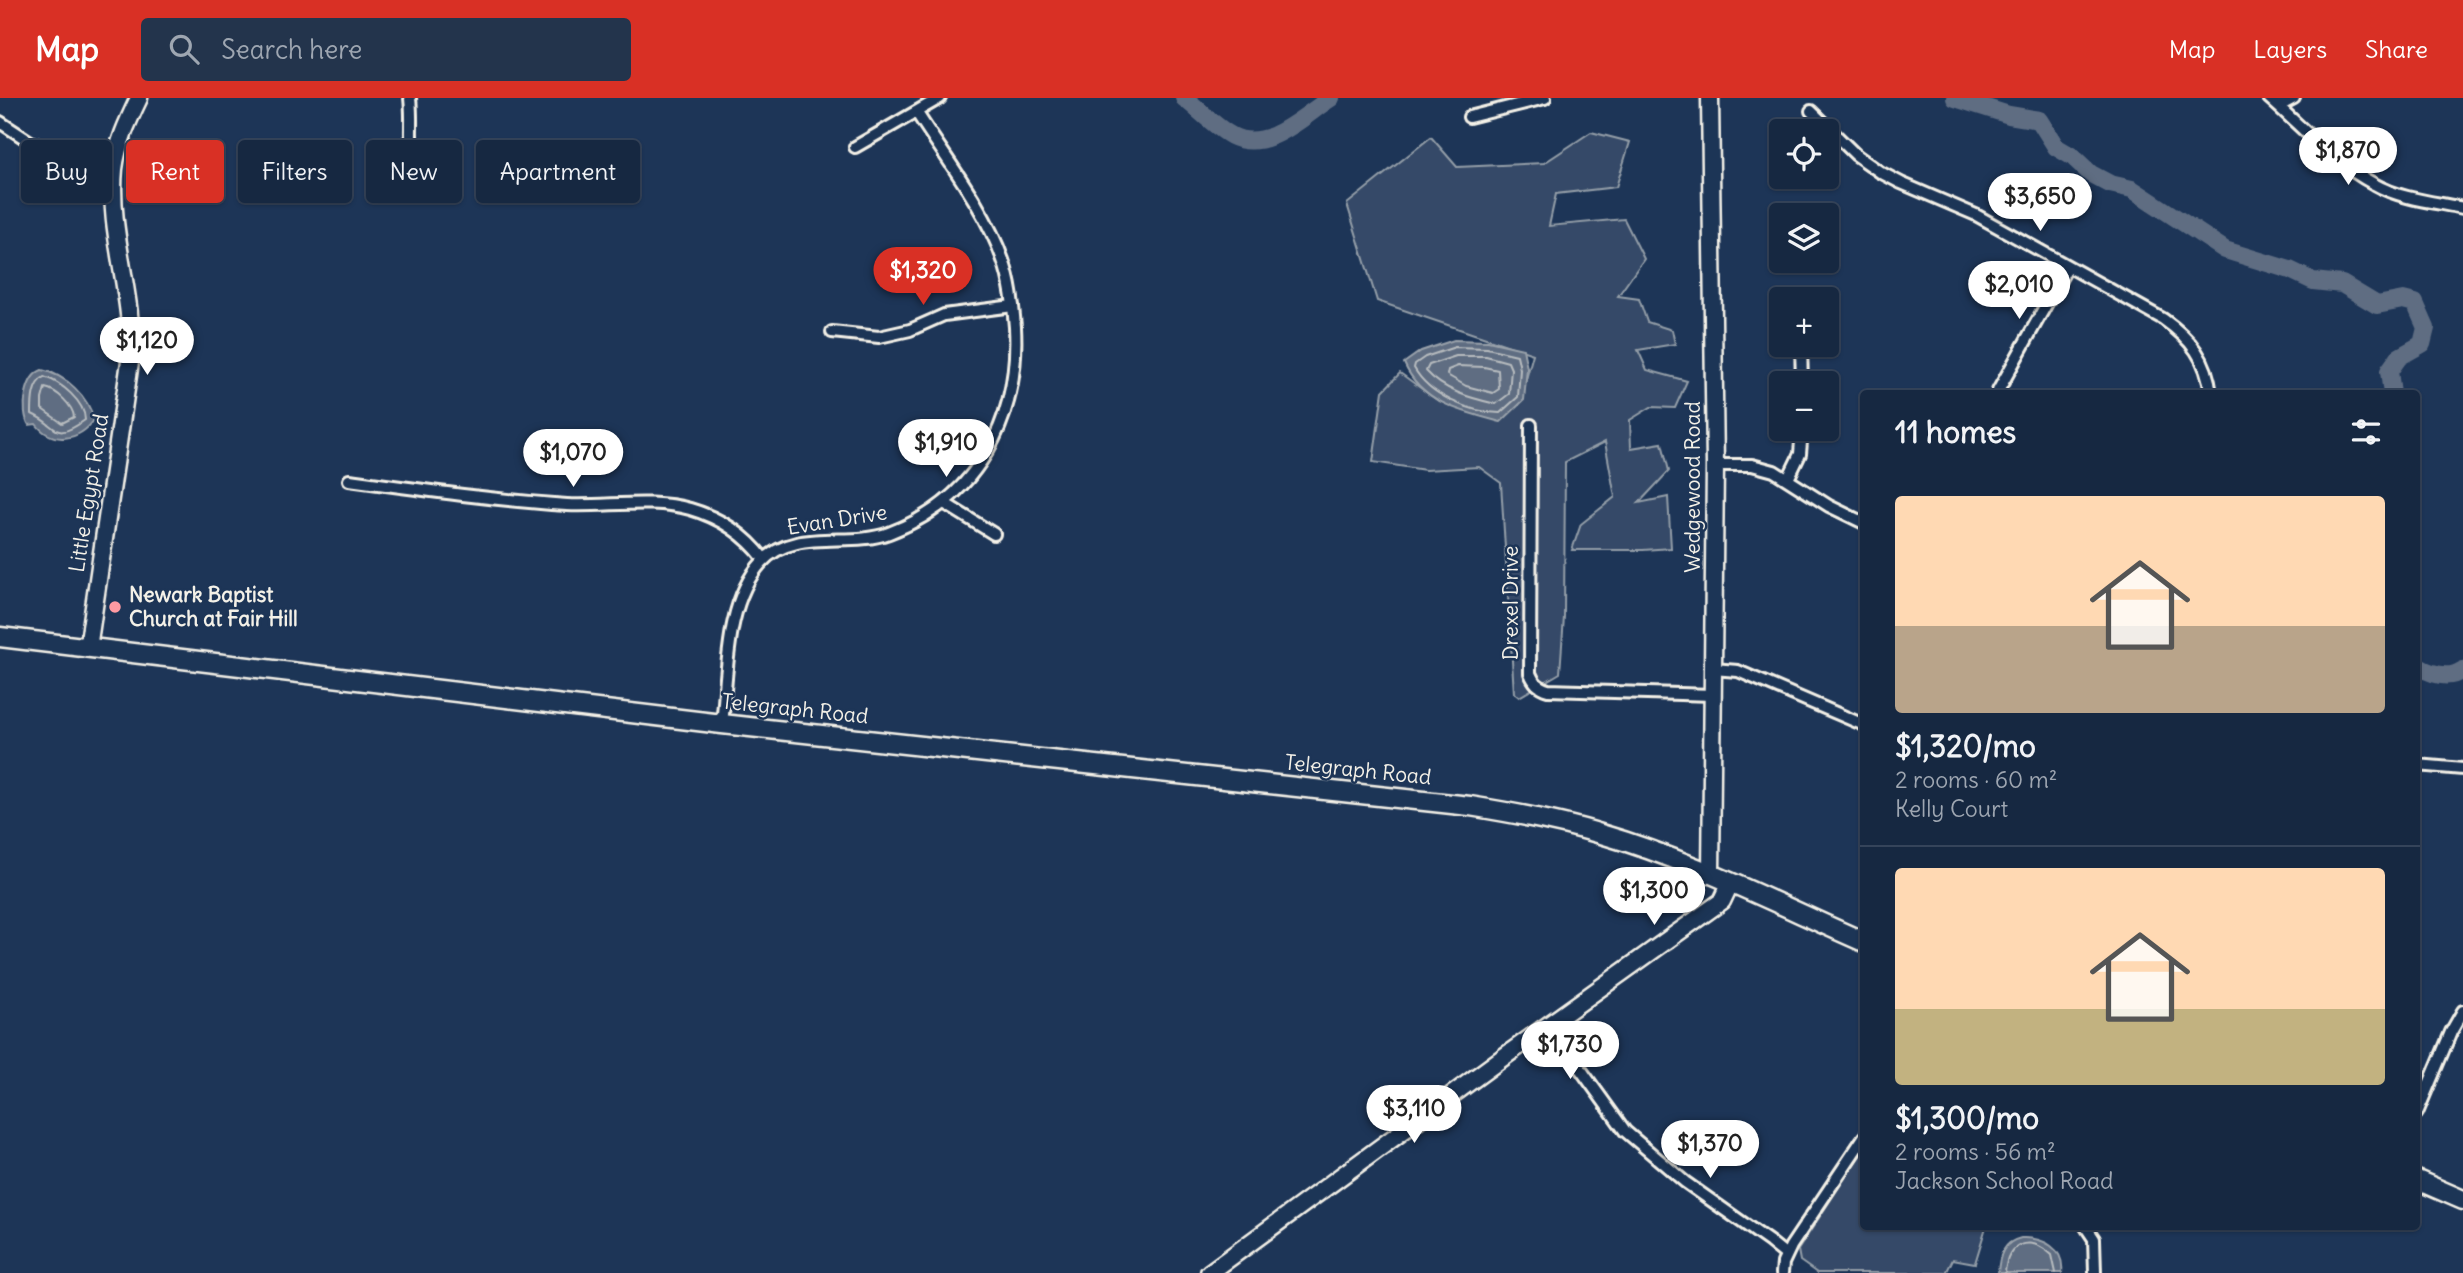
<!DOCTYPE html>
<html lang="en">
<head>
<meta charset="utf-8">
<style>
  body { margin:0; font-family:Delius,sans-serif; background:#23344c; color:#f1f3f6; height:100vh; display:flex; flex-direction:column; font-size:26px; white-space:nowrap }
  * { box-sizing:border-box; margin:0 }
  p { font-size:23px; color:#9ea6b1 }
  .icon { flex:none; width:38px; height:38px; fill:none; stroke:currentColor; stroke-width:2; stroke-linecap:round; stroke-linejoin:round }
  .map { position:relative; flex:1; overflow:hidden }
  .drawer { position:absolute; left:1860px; top:292px; width:560px; height:840px; display:flex; flex-direction:column; background:#162841; border-radius:7px; box-shadow:0 2px 5px #0004,0 0 0 2px #35445a }
  .drawer>* { flex:none }
  .banner { position:absolute; left:21px; top:42px; width:665px; height:63px; display:flex; gap:14px }
  .buttons { position:absolute; left:1769px; top:21px; display:grid; gap:14px }
  .buttons a { display:grid; place-items:center; width:70px; height:70px; border-radius:7px; background:#162841; box-shadow:0 2px 5px #0004,0 0 0 2px #35445a; font-size:35px }
  .price { position:absolute; translate:-50% -60px; padding:0 16px; border-radius:24px; background:#fff; color:#222; font-size:23px; line-height:46px; filter:drop-shadow(0 2px 4px #0008) }
  .price::after { content:''; position:absolute; left:50%; top:42px; width:21px; height:16px; margin-left:-10px; background:inherit; clip-path:polygon(0 0,100% 0,50% 100%) }
  .price.selected { background:#d93025; color:#fff }
  ul { padding:0; list-style:none }
  li { display:grid; align-content:center; gap:14px; height:371px; padding:0 35px }
  li+li { border-top:2px solid #35445a }
  li span { display:grid; place-items:center; height:217px; border-radius:7px; color:#555 }
  li>.icon { margin-inline-start:auto }
  span .icon { width:126px; height:126px; fill:#fffc; stroke-width:1 }
  li b { font-size:30px }
  h2 { display:flex; justify-content:space-between; align-items:center; height:84px; padding:0 35px; font-size:30px }
  .pill { padding:0 24px; border-radius:7px; background:#162841; box-shadow:0 2px 5px #0004,0 0 0 2px #35445a; font-size:24px; line-height:63px }
  .pill.selected { background:#d93025; color:#fff }
  header { display:flex; align-items:center; gap:42px; box-sizing:border-box; height:98px; padding:0 35px; background:#d93025; color:#fff }
  header strong { font-size:33px }
  nav { display:flex; gap:38px; margin-inline-start:auto; font-size:24px }
  .search { width:490px; height:63px; background:#23344c; display:flex; align-items:center; gap:18px; box-sizing:border-box; padding:0 24px; border-radius:7px; color:#9ea6b1; font-size:26px }
  .map>svg:first-child { display:block }
  .green { fill:#354a67; stroke:#949ea8; stroke-width:2 }
  .water { fill:#5e6d82; stroke:#9aa2ab; stroke-width:2 }
  .lines { fill:none; stroke-linecap:round; stroke-linejoin:round }
  .shore { stroke:#b8bcbf; stroke-width:2 }
  .river { stroke:#5e6d82; stroke-width:18 }
  .street-casing { stroke:#f4f1e8; stroke-width:16 }
  .secondary-casing { stroke:#f4f1e8; stroke-width:21 }
  .primary-casing { stroke:#f4f1e8; stroke-width:23 }
  .street { stroke:#1d3557; stroke-width:10 }
  .secondary { stroke:#1d3557; stroke-width:16 }
  .primary { stroke:#1d3557; stroke-width:18 }
  .poi-dot { fill:#ff9aa2; stroke:#1d3557; stroke-width:2.5 }
  .labels { text-anchor:middle; stroke-width:5; stroke-linejoin:round; paint-order:stroke }
  .street-label { font-size:21px; fill:#f4f1e8; stroke:#1d3557 }
  .poi-label { font-size:21px; font-weight:bold; fill:#f4f1e8; stroke:#1d3557; text-anchor:start }
</style>
</head>
<body>
<header>
<strong>Map</strong>
<div class="search"><svg class="icon" aria-label="search" viewBox="0 0 24 24"><circle cx="10" cy="10" r="6"/><path d="M15 15l6 6"/></svg>Search here</div>
<nav><a>Map</a><a>Layers</a><a>Share</a></nav>
</header>
<div class="map">
<svg width="2463" height="1175" viewBox="0 0 2463 1175">
  <rect width="100%" height="100%" fill="#1d3557"/>
  <filter id="ink" filterUnits="userSpaceOnUse"><feTurbulence type="fractalNoise" baseFrequency=".0143" numOctaves="2"/><feDisplacementMap in="SourceGraphic" scale="14" xChannelSelector="R" yChannelSelector="G"/><feConvolveMatrix kernelMatrix="1 2 1 2 8 2 1 2 1" color-interpolation-filters="sRGB"/></filter>
  <g filter="url(#ink)">
    <g class="green">
      <path d="M 1591,34 L 1630,44 L 1616,89 L 1556,96 L 1549,128 L 1624,121 L 1644,161 L 1618,198 L 1639,201 L 1647,224 L 1672,232 L 1675,246 L 1638,252 L 1647,272 L 1687,283 L 1675,310 L 1651,309 L 1630,322 L 1631,350 L 1662,345 L 1669,373 L 1639,405 L 1668,399 L 1671,450 L 1643,452 L 1572,452 L 1581,426 L 1615,399 L 1605,344 L 1565,364 L 1564,519 L 1560,575 L 1519,599 L 1514,595 L 1501,385 L 1479,369 L 1425,372 L 1373,364 L 1383,293 L 1400,275 L 1437,302 L 1519,307 L 1533,256 L 1377,203 L 1347,106 L 1431,39 L 1457,69 L 1544,65 Z"/>
      <path d="M 1864,1051 L 1864,1129 L 1986,1129 L 1975,1165 L 1953,1161 L 1946,1175 L 1817,1175 L 1800,1163 L 1798,1152 Z"/>
    </g>
    <g class="water">
      <path d="M 1454,242 L 1488,243 L 1523,251 L 1527,270 L 1524,302 L 1501,324 C 1463,314 1421,305 1404,265 L 1421,253 Z"/>
      <path d="M 42,272 C 66,277 88,298 94,322 C 79,343 52,347 36,326 L 29,327 C 20,313 25,278 42,272 Z"/>
      <path d="M 2021,1140 C 2043,1139 2065,1150 2062,1175 L 1998,1175 C 1999,1158 2003,1144 2021,1140 Z"/>
    </g>
    <g class="lines">
      <g class="shore">
        <path d="M 1455,249 L 1487,250 L 1517,257 L 1520,271 L 1518,299 L 1500,315 C 1470,315 1429,297 1414,270 L 1415,266 L 1425,259 Z"/>
        <path d="M 1456,258 L 1486,258 L 1508,264 L 1511,271 L 1509,296 L 1496,306 C 1470,300 1444,293 1426,273 L 1429,267 Z"/>
        <path d="M 1458,268 L 1484,269 L 1498,272 L 1499,291 L 1493,295 L 1466,288 L 1447,277 L 1448,272 Z"/>
        <path d="M 44,279 C 61,284 85,304 85,322 C 53,345 59,328 32,316 C 32,303 32,286 44,279 Z"/>
        <path d="M 45,290 C 57,292 73,308 74,319 L 62,325 L 42,311 L 42,301 Z"/>
        <path d="M 2005,1175 C 2007,1145 2030,1136 2052,1157 L 2056,1175"/>
      </g>
      <g class="river">
        <path d="M 1184,0 C 1200,12 1215,29 1232,38 C 1267,56 1304,17 1331,0"/>
        <path d="M 1955,0 L 2009,17 L 2039,22 L 2056,49 L 2073,59 L 2091,76 L 2110,86 L 2132,91 L 2225,152 L 2290,172 L 2313,183 L 2342,186 L 2377,207 L 2403,202 L 2415,205 L 2426,230 L 2422,246 L 2399,259 L 2389,273 L 2392,296"/>
        <path d="M 2417,568 C 2431,576 2449,582 2463,572"/>
      </g>
      <g class="street-casing">
        <g id="street">
          <path d="M 410,0 C 415,47 398,56 447,86"/>
          <path d="M 2269,0 C 2302,29 2334,65 2374,86 C 2400,101 2434,104 2463,110"/>
          <path d="M 2279,8 L 2294,0"/>
          <path d="M 1811,13 L 1856,57 L 1880,74 L 1901,85 L 1976,117 L 2163,221 C 2191,241 2207,261 2211,296"/>
          <path d="M 1469,19 L 1545,0"/>
          <path d="M 0,24 L 32,45 L 114,69"/>
          <path d="M 855,49 L 940,0"/>
          <path d="M 832,234 L 879,239 L 910,232 L 944,217 L 1013,208"/>
          <path d="M 1801,247 L 1802,285"/>
          <path d="M 1998,293 L 2067,169"/>
          <path d="M 1531,327 L 1530,575 C 1534,585 1538,589 1548,592 L 1713,597"/>
          <path d="M 1715,367 L 1752,367 L 1774,373 L 1829,408 L 1864,425"/>
          <path d="M 1788,381 L 1800,356 L 1802,331"/>
          <path d="M 349,382 C 422,392 494,402 567,407 C 608,409 651,400 690,411 C 721,420 745,436 764,461"/>
          <path d="M 944,405 L 994,436"/>
          <path d="M 1713,571 L 1738,573 L 1864,627"/>
          <path d="M 722,626 C 728,574 725,504 762,464 C 794,429 849,450 889,435 C 977,402 1020,321 1015,229 C 1013,206 1011,184 1003,162 C 985,110 946,61 917,15"/>
          <path d="M 2417,667 L 2463,671"/>
          <path d="M 1548,926 L 1625,1033 L 1685,1084 L 1770,1144 L 1786,1157"/>
          <path d="M 2417,1015 L 2451,934 L 2463,913"/>
          <path d="M 2086,1129 L 2094,1141 L 2095,1175"/>
          <path d="M 1782,1175 L 1783,1165 L 1791,1148 L 1864,1039"/>
        </g>
      </g>
      <g class="secondary-casing">
        <g id="secondary">
          <path d="M 1710,0 L 1715,367 L 1711,777"/>
          <path d="M 88,550 L 131,257 C 133,195 108,133 114,71 C 117,46 128,23 139,0"/>
          <path d="M 1209,1175 L 1505,958 L 1722,803 L 1730,786"/>
        </g>
      </g>
      <g class="primary-casing">
        <g id="primary">
          <path d="M 0,539 L 722,626 L 1470,708 C 1514,715 1558,723 1601,736 C 1691,762 1777,806 1864,844"/>
          <path d="M 2417,1082 L 2463,1102"/>
        </g>
      </g>
      <use href="#street" class="street"/>
      <use href="#secondary" class="secondary"/>
      <use href="#primary" class="primary"/>
    </g>
  </g>
  <circle class="poi-dot" cx="115" cy="509" r="7"/>
  <g class="labels">
    <g class="street-label">
      <text transform="translate(1693 389) rotate(-90)" y="7">Wedgewood Road</text>
      <text transform="translate(89 395) rotate(-81)" y="7">Little Egypt Road</text>
      <text transform="translate(837 422) rotate(-9)" y="7">Evan Drive</text>
      <text transform="translate(1511 505) rotate(-90)" y="7">Drexel Drive</text>
      <text transform="translate(795 611) rotate(6)" y="7">Telegraph Road</text>
      <text transform="translate(1358 672) rotate(6)" y="7">Telegraph Road</text>
    </g>
    <g class="poi-label">
      <text x="129" y="504">Newark Baptist<tspan x="129" dy="24">Church at Fair Hill</tspan></text>
    </g>
  </g>
</svg>
<div class="buttons">
<a><svg class="icon" aria-label="locate" viewBox="0 0 24 24"><circle cx="12" cy="12" r="6"/><path d="M12 2v4M12 18v4M2 12h4M18 12h4"/></svg></a>
<a><svg class="icon" aria-label="layers" viewBox="0 0 24 24"><path d="M12 4l9 5-9 5-9-5zM3 14l9 5 9-5"/></svg></a>
<a>+</a>
<a>−</a>
</div>
<b class="price" style="left:2348px;top:89px">$1,870</b>
<b class="price" style="left:2040px;top:135px">$3,650</b>
<b class="price selected" style="left:923px;top:209px">$1,320</b>
<b class="price" style="left:2019px;top:223px">$2,010</b>
<b class="price" style="left:147px;top:279px">$1,120</b>
<b class="price" style="left:946px;top:381px">$1,910</b>
<b class="price" style="left:573px;top:391px">$1,070</b>
<b class="price" style="left:1654px;top:829px">$1,300</b>
<b class="price" style="left:1570px;top:983px">$1,730</b>
<b class="price" style="left:1414px;top:1047px">$3,110</b>
<b class="price" style="left:1710px;top:1082px">$1,370</b>
<div class="banner">
<a class="pill">Buy</a>
<a class="pill selected">Rent</a>
<a class="pill">Filters</a>
<a class="pill">New</a>
<a class="pill">Apartment</a>
</div>
<section class="drawer">
<h2>11 homes<svg class="icon" aria-label="filters" viewBox="0 0 24 24"><path d="M4 7h16M4 17h16"/><circle cx="9" cy="7" r="2"/><circle cx="15" cy="17" r="2"/></svg></h2>
<ul>
<li><span style="background:linear-gradient(#ffd9b3 60%,#b9a48a 0)"><svg class="icon" aria-label="home" viewBox="0 0 24 24"><path d="M3 11l9-7 9 7M6 9v11h12V9"/></svg></span><div><b>$1,320/mo</b><p>2 rooms · 60 m²</p><p>Kelly Court</p></div></li>
<li><span style="background:linear-gradient(#ffd9b3 65%,#c2b280 0)"><svg class="icon" aria-label="home" viewBox="0 0 24 24"><path d="M3 11l9-7 9 7M6 9v11h12V9"/></svg></span><div><b>$1,300/mo</b><p>2 rooms · 56 m²</p><p>Jackson School Road</p></div></li>
</ul>
</section>
</div>
</body>
</html>
